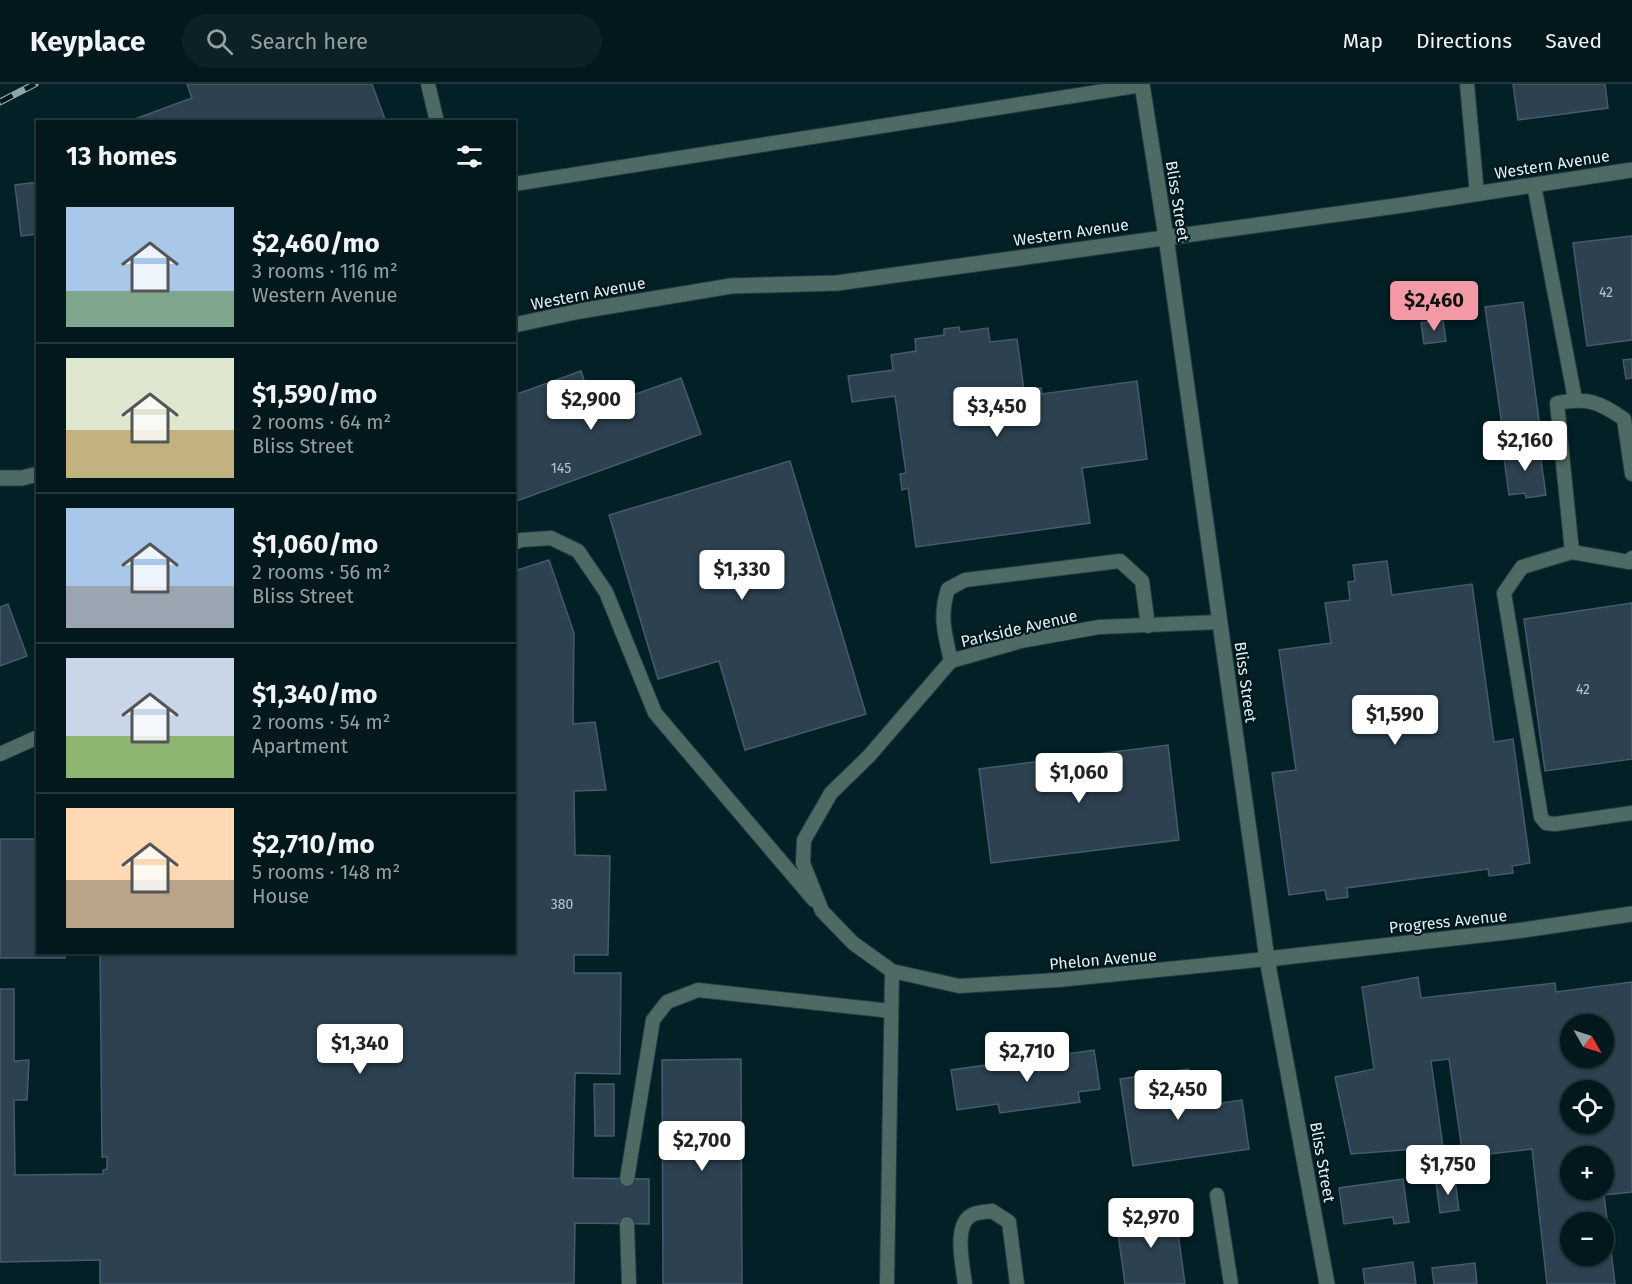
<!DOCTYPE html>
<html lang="en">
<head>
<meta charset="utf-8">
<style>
  body { margin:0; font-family:"Fira Sans",sans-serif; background:#0c2125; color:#f1f3f6; height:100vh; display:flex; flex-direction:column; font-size:22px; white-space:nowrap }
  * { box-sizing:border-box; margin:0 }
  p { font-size:20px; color:#96a0a3 }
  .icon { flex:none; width:33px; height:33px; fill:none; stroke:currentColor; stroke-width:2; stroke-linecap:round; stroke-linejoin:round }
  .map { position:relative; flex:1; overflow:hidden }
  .details { position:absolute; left:36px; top:36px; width:480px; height:834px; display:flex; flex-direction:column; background:#02181c; border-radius:0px; box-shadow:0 2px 4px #0004,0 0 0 2px #23373b }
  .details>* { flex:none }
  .needle { width:39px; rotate:129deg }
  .controls { position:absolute; left:1560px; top:930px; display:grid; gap:12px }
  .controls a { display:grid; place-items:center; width:54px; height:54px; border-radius:50%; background:#02181c; box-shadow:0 2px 4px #0004,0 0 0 2px #23373b; font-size:30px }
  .price { position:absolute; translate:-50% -51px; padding:0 14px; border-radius:6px; background:#fff; color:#222; font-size:20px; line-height:39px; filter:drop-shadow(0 2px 3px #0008) }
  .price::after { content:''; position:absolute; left:50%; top:36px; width:18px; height:14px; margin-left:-9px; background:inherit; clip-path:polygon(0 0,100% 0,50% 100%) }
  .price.on { background:#f49aa6; color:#111 }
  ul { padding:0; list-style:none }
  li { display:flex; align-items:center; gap:18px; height:150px; padding:0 30px }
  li+li { border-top:2px solid #23373b }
  li span { display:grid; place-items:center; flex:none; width:168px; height:120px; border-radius:0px; color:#555 }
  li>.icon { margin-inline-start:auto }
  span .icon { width:72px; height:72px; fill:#fffc; stroke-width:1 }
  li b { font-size:26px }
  h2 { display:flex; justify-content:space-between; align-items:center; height:72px; padding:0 30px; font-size:26px }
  header { display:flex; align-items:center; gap:36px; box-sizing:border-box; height:84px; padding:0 30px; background:#02181c; border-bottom:2px solid #23373b }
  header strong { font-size:28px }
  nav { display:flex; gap:33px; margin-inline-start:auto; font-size:21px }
  .search { width:420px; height:54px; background:#0c2125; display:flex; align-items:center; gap:15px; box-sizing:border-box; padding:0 21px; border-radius:33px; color:#96a0a3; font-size:22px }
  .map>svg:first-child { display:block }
  .building { fill:#2d4150; stroke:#465b6b; stroke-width:1.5; fill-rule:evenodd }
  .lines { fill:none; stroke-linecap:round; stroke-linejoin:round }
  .service-casing { stroke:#213d42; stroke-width:16 }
  .minor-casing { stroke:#213d42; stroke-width:17 }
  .service { stroke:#4f6a64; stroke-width:14 }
  .minor { stroke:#4f6a64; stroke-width:15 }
  .rail-casing { stroke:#90a5a9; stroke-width:7 }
  .rail { stroke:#00171c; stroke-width:4.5; stroke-dasharray:14; stroke-linecap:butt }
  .labels { text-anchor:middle; stroke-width:4.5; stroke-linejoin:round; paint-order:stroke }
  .number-label { font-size:14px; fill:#b4c5cc }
  .street-label { font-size:16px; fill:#e1f1f5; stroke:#00171c }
</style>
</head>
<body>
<header>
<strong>Keyplace</strong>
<div class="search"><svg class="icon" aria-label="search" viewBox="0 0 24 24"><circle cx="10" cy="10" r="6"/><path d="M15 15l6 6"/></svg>Search here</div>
<nav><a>Map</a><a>Directions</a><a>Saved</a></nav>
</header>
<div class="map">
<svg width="1632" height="1200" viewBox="0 0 1632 1200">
  <rect width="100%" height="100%" fill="#022025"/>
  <g class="building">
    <path d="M 187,0 L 372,0 L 386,38 L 132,38 L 132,36 L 192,14 Z"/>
    <path d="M 1513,0 L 1605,0 L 1608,24 L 1518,36 Z"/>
    <path d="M 38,98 L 38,150 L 21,152 L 15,101 Z"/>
    <path d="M 1632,152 L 1632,256 L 1587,262 L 1573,159 Z"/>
    <path d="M 1523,218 L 1540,343 L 1503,348 L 1485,223 Z"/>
    <path d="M 1443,236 L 1446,257 L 1424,260 L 1421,239 Z"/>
    <path d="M 959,243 L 960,248 L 988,244 L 990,258 L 1017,255 L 1024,306 L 1041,304 L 1042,310 L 1137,297 L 1147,375 L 1082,384 L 1090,439 L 916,463 L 908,404 L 902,406 L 900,390 L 906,389 L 895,312 L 852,318 L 848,292 L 893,286 L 891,271 L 916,267 L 915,255 L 944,251 L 944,245 Z"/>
    <path d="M 1632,275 L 1632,294 L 1626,295 L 1623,276 Z"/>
    <path d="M 581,287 L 594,325 L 681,294 L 701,350 L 514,418 L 514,311 Z"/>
    <path d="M 1539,362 L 1546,411 L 1526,414 L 1525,409 L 1509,411 L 1503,367 Z"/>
    <path d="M 790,377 L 866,630 L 745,666 L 719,577 L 658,595 L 609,431 Z"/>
    <path d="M 549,476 L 574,549 L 573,640 L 595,638 L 606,706 L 574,707 L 575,771 L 610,772 L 608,871 L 574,871 L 574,889 L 621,889 L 620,990 L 575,989 L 573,1094 L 649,1095 L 649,1140 L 575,1139 L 574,1200 L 100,1200 L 100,1176 L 0,1178 L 0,905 L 14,905 L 14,977 L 29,976 L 27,1016 L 14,1016 L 15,1091 L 103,1090 L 103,1086 L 107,1085 L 107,1073 L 102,1073 L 100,868 L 514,868 L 514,487 Z"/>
    <path d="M 1387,477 L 1392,511 L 1472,500 L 1494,658 L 1513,655 L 1530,779 L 1512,782 L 1513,789 L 1489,792 L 1488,785 L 1347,804 L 1348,813 L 1327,816 L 1325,806 L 1289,811 L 1272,689 L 1296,686 L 1279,566 L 1331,559 L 1325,519 L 1350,516 L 1348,498 L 1355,497 L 1353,481 Z"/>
    <path d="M 1632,519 L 1632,675 L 1545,687 L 1524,535 Z"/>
    <path d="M 8,520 L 27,572 L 0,582 L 0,523 Z"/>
    <path d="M 1168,661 L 1179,756 L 991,779 L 979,685 Z"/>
    <path d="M 0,755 L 38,755 L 38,868 L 65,868 L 65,874 L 0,874 Z"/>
    <path d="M 1418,893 L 1421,914 L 1555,899 L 1556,908 L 1632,898 L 1632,1108 L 1604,1111 L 1615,1200 L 1547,1200 L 1532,1065 L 1463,1073 L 1449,975 L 1431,977 L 1443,1063 L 1351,1070 L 1335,993 L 1374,985 L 1362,903 ZM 1570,940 L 1604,940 L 1604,974 L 1570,974 ZM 1570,1006 L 1604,1006 L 1604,1040 L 1570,1040 ZM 1570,1072 L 1604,1072 L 1604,1106 L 1570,1106 ZM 1570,1138 L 1604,1138 L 1604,1172 L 1570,1172 Z"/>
    <path d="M 1094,966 L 1100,1005 L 1078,1008 L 1080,1018 L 1000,1029 L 998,1020 L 957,1026 L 951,986 Z"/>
    <path d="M 741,975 L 742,1200 L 663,1200 L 662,976 Z"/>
    <path d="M 1188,985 L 1193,1023 L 1242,1016 L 1249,1065 L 1133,1082 L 1120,995 Z"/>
    <path d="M 594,1000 L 614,1000 L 614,1052 L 595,1052 Z"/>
    <path d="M 1403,1095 L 1409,1138 L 1394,1140 L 1393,1133 L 1344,1140 L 1339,1104 Z"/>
    <path d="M 1455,1096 L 1459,1126 L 1440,1129 L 1436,1099 Z"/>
    <path d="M 1175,1127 L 1185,1200 L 1125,1200 L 1116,1135 Z"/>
    <path d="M 1413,1178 L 1416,1200 L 1365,1200 L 1363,1185 Z"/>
    <path d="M 1475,1179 L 1477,1200 L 1434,1200 L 1432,1184 Z"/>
  </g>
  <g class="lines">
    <g class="service-casing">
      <g id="service">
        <path d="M 428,0 L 437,38"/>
        <path d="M 1467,0 L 1477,110"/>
        <path d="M 514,100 L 1142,1"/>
        <path d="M 1534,101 L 1575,315"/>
        <path d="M 514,459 L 521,456 L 551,454 L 578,467 L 606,508 L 655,629 L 814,816"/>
        <path d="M 1572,468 L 1557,319 C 1588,313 1599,318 1624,335 L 1632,390"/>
        <path d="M 1632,474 L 1629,478 L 1572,468 L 1522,483 L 1504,509 L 1541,733 L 1546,739 L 1555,740 L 1632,729"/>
        <path d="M 1220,538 L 1099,543 L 1021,557 L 951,577 L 869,672 L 831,709 L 804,756 L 803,779 L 822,827 L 853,859 L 892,887 L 959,902 L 1058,896 L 1267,875"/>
        <path d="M 951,577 C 945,551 939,532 948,505 L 965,496 L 1120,477 L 1142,497 L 1148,542"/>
        <path d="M 0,670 L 38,653"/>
        <path d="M 627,1095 L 653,936 L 667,918 L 698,906 L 891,927"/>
        <path d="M 1217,1111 L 1231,1200"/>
        <path d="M 627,1140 L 629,1200"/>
        <path d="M 887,1200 L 892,887"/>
        <path d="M 965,1200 C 963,1182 952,1138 974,1130 C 979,1128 986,1128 992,1127 L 1009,1138 L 1017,1200"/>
      </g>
    </g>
    <g class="minor-casing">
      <g id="minor">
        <path d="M 1142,0 L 1166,153 L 1267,875 L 1327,1200"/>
        <path d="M 514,241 L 580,227 L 731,202 L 837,199 L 1403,121 L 1632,86"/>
        <path d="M 0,394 L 22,394 L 38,390"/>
        <path d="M 1267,875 L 1516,847 L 1632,830"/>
      </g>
    </g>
    <use href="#service" class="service"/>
    <use href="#minor" class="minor"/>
    <g class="rail-casing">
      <path id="rail" d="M 0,18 L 35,0"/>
    </g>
    <use href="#rail" class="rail"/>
  </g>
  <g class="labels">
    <g class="number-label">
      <text x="1606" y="213">42</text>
      <text x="561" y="389">145</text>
      <text x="1583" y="610">42</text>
      <text x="562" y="825">380</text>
    </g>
    <g class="street-label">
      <text transform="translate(1552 80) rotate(-9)" y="6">Western Avenue</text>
      <text transform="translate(1178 117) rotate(81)" y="6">Bliss Street</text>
      <text transform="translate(1071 148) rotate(-8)" y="6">Western Avenue</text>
      <text transform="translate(588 209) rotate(-11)" y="6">Western Avenue</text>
      <text transform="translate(1019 544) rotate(-13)" y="6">Parkside Avenue</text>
      <text transform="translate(1246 598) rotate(82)" y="6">Bliss Street</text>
      <text transform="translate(1448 837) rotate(-6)" y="6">Progress Avenue</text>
      <text transform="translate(1103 875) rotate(-5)" y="6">Phelon Avenue</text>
      <text transform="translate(1323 1078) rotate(80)" y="6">Bliss Street</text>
    </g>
  </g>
</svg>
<div class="controls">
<a><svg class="needle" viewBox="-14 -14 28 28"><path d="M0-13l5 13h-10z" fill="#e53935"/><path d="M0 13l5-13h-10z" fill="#96a0a3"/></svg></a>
<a><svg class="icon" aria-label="locate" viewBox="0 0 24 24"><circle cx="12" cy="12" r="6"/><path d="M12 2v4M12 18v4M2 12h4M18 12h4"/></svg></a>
<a>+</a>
<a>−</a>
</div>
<b class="price on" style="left:1434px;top:248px">$2,460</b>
<b class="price" style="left:591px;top:347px">$2,900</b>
<b class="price" style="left:997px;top:354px">$3,450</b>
<b class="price" style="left:1525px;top:388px">$2,160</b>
<b class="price" style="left:742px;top:517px">$1,330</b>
<b class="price" style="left:1395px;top:662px">$1,590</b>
<b class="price" style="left:1079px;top:720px">$1,060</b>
<b class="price" style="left:360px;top:991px">$1,340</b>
<b class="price" style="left:1027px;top:999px">$2,710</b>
<b class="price" style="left:1178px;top:1037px">$2,450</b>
<b class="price" style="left:702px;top:1088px">$2,700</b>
<b class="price" style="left:1448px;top:1112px">$1,750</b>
<b class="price" style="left:1151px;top:1165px">$2,970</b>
<section class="details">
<h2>13 homes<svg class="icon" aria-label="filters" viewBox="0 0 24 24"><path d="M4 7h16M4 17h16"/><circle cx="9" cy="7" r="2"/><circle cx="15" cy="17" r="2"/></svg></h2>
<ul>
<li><span style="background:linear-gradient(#a9c7e8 70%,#7fa58c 0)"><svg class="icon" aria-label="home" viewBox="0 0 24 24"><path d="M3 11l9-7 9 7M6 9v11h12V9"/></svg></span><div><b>$2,460/mo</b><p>3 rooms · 116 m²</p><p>Western Avenue</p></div></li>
<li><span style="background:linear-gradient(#dfe7d0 60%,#c2b280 0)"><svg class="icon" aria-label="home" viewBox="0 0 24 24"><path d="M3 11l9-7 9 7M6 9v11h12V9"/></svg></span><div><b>$1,590/mo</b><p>2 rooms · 64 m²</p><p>Bliss Street</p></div></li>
<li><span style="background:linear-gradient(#a9c7e8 65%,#9aa5b1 0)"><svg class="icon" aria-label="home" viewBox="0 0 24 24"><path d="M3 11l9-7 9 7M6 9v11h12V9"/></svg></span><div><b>$1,060/mo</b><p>2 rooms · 56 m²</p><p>Bliss Street</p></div></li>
<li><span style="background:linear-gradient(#c9d6e8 65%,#8fb573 0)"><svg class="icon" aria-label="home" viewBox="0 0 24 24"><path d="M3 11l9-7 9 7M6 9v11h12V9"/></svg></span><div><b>$1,340/mo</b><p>2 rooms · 54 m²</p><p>Apartment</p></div></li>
<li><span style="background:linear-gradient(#ffd9b3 60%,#b9a48a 0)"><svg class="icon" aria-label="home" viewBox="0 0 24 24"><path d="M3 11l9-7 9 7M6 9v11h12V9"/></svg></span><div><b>$2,710/mo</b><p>5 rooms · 148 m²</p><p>House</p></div></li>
</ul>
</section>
</div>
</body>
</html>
